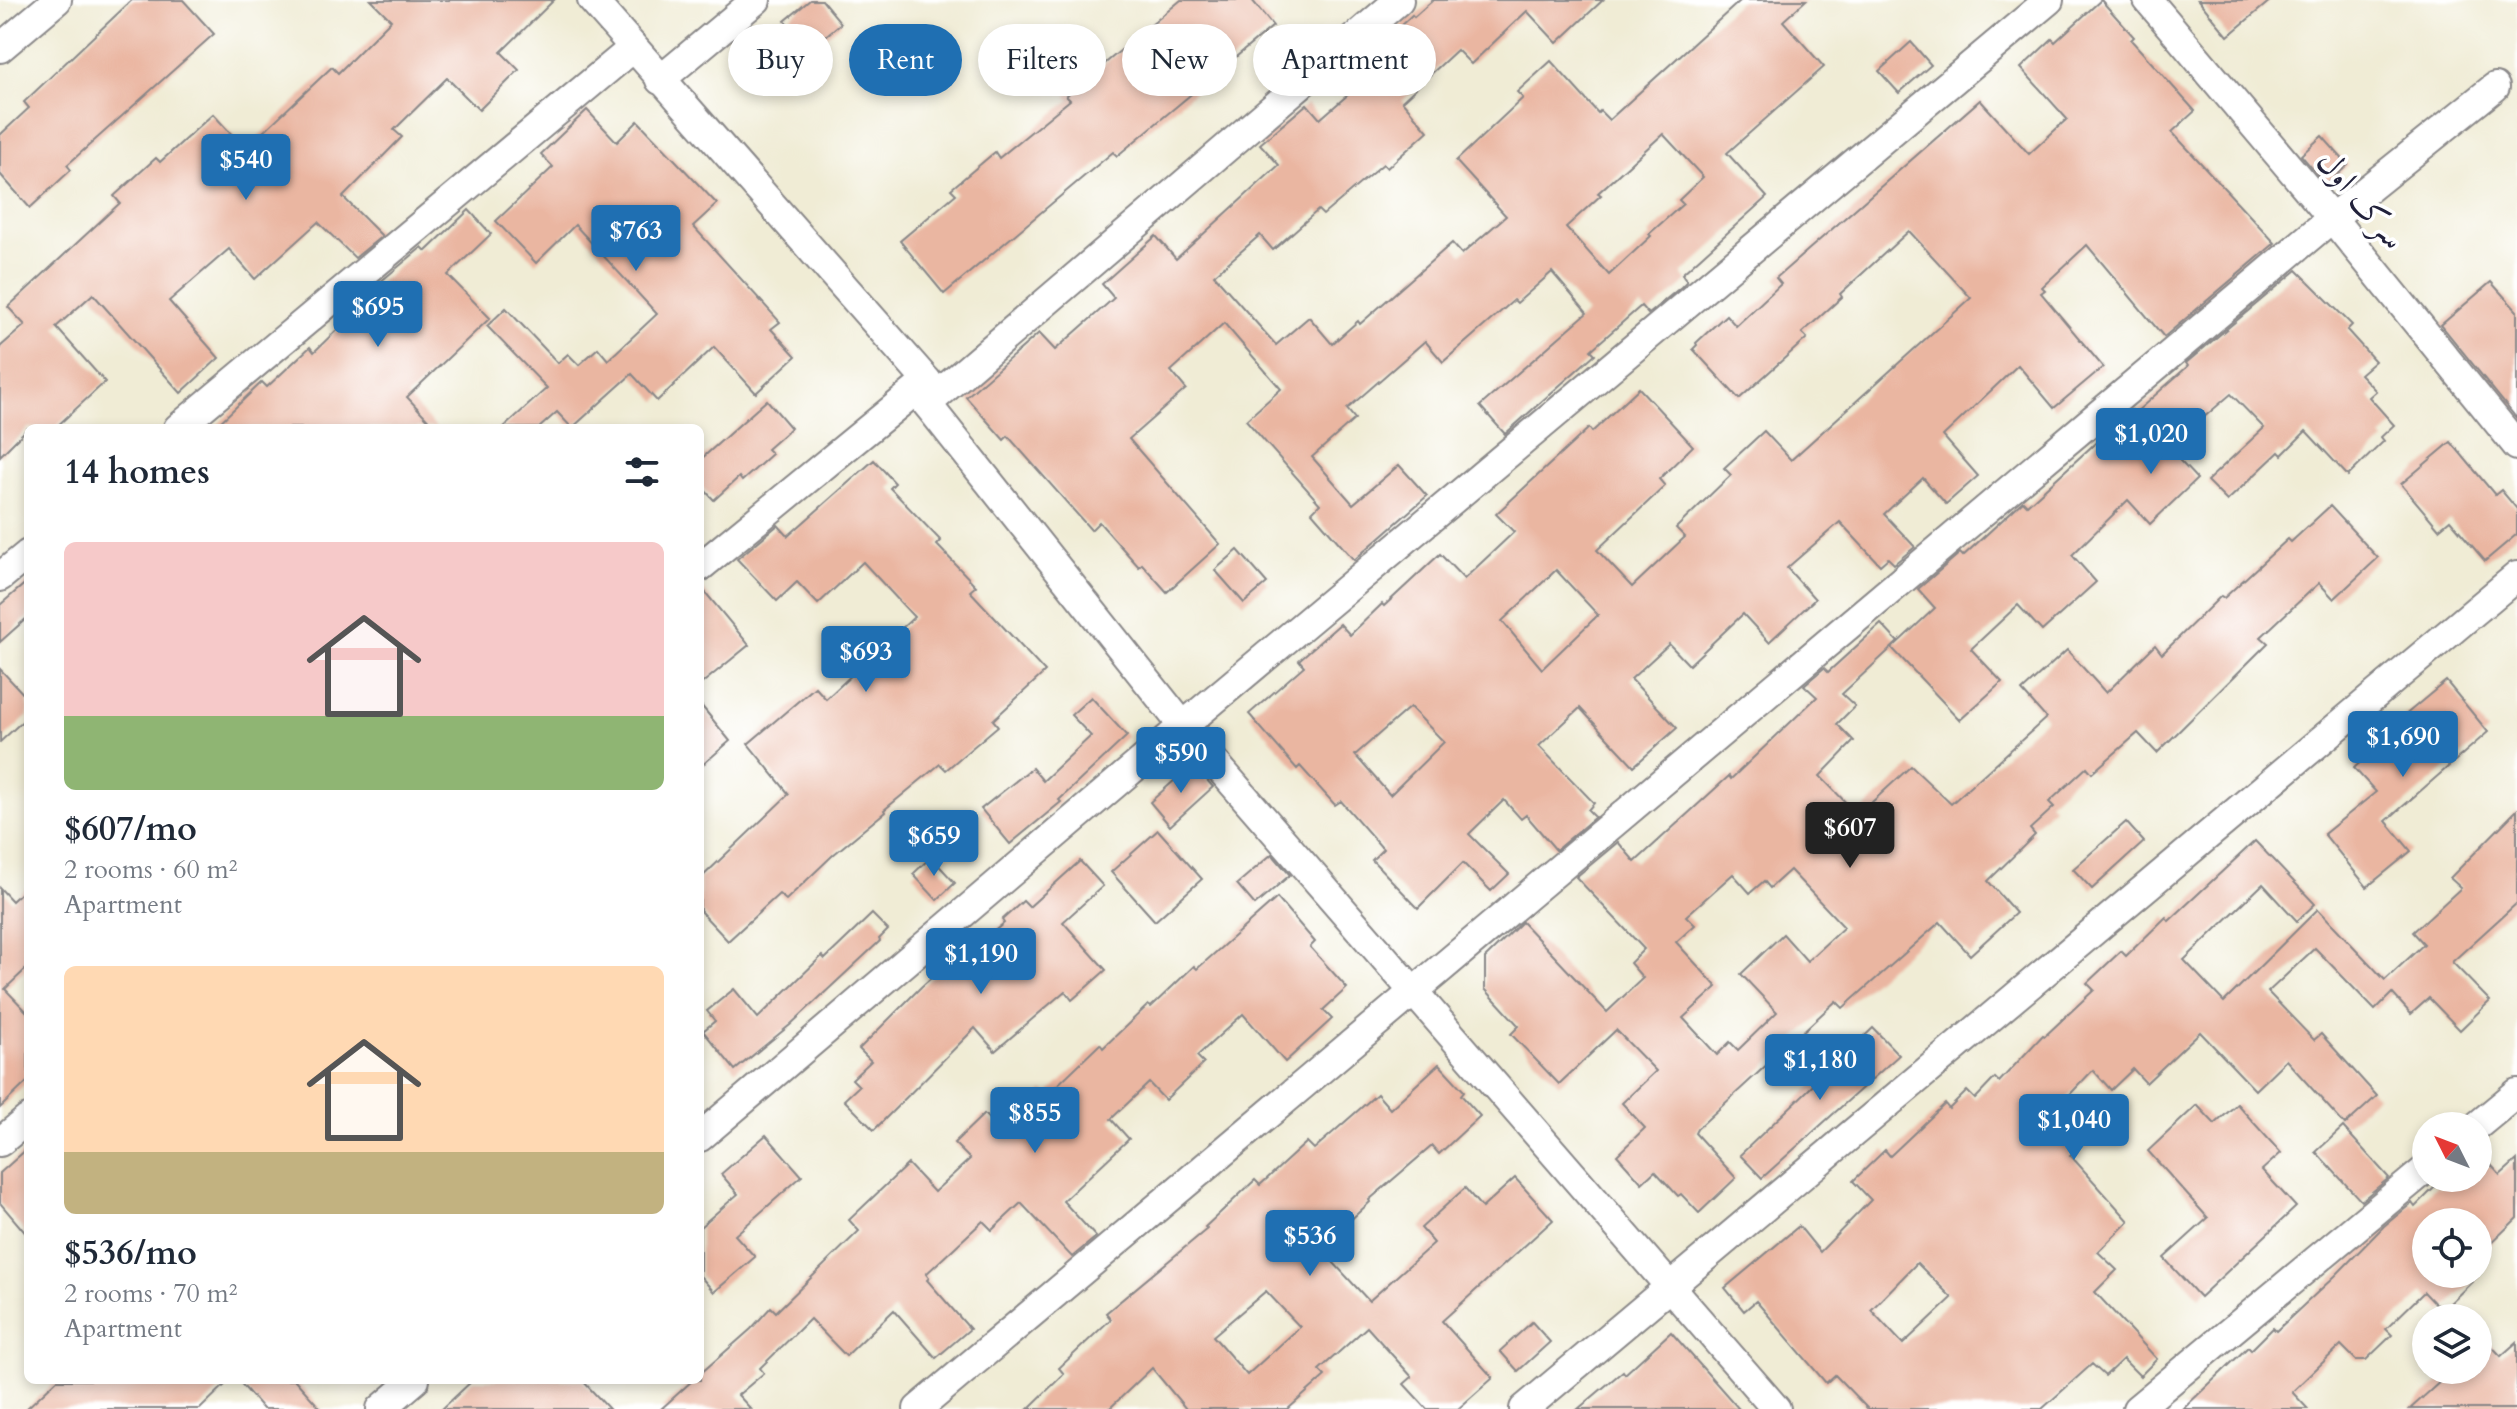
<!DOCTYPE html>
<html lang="en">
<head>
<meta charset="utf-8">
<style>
  body { margin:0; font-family:Cardo,Amiri,serif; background:#f6f6f7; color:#1f2937; height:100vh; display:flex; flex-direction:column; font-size:30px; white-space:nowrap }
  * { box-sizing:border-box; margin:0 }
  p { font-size:26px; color:#747a83 }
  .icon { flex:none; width:44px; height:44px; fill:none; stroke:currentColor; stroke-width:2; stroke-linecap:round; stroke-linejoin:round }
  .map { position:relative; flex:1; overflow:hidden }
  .drawer { position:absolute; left:24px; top:424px; width:680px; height:960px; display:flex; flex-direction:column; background:#fff; border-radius:12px; box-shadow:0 4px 12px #0003 }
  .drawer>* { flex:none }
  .top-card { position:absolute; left:728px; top:24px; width:760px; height:72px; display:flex; gap:16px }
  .needle { width:52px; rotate:312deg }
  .fabs { position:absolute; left:2412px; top:1112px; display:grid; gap:16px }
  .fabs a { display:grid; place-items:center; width:80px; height:80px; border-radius:50%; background:#fff; box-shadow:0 4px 12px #0003; font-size:40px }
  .price { position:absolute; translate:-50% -68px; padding:0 18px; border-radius:8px; background:#1f6fb2; color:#fff; font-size:26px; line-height:52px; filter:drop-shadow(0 2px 4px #0008) }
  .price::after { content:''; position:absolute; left:50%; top:48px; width:24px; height:18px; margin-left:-12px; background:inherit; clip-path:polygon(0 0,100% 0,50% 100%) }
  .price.current { background:#222; color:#fff }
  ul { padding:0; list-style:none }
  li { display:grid; align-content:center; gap:16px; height:424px; padding:0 40px }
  li span { display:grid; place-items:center; height:248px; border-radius:12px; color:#555 }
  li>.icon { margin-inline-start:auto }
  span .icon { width:144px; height:144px; fill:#fffc; stroke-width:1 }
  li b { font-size:34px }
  h2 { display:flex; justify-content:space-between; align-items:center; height:96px; padding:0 40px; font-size:34px }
  .chip { padding:0 28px; border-radius:36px; background:#fff; box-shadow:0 4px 12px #0003; font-size:28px; line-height:72px }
  .chip.current { background:#1f6fb2; color:#fff }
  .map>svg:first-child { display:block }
  .building { fill:#eab6a1; fill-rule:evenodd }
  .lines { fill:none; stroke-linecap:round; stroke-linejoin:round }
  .minor-casing { stroke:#898788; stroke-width:32 }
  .minor { stroke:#fff; stroke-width:28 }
  .labels { text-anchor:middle; stroke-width:7; stroke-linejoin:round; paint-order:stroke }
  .street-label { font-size:34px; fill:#22223b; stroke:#fff }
</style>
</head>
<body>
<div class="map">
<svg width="2517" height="1409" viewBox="0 0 2517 1409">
  <rect width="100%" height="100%" fill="#fff"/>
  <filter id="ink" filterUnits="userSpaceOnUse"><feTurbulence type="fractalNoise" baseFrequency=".0125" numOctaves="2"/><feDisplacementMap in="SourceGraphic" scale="16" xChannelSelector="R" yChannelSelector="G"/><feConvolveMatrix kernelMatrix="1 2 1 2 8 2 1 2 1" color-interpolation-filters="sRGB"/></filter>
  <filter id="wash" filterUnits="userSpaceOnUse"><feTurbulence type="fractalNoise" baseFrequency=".006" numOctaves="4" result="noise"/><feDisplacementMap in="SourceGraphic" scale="32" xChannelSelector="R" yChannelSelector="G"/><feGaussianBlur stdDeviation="1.8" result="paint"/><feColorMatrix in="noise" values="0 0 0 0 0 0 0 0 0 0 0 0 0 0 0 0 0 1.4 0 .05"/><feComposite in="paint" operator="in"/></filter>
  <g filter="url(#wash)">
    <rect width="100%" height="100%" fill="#f0ecd5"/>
    <g id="blocks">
      <g class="building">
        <path d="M 132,0 L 183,0 L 214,34 L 67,165 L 71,170 L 30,208 L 0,174 L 0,135 L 29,108 L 24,102 Z"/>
        <path d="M 371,0 L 554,0 L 501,52 L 519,70 L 479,110 L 447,78 L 394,130 L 402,137 L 343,197 L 382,236 L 355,258 L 318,222 L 255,279 L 229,249 L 169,301 L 219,358 L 181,393 L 93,294 L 56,327 L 105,382 L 55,428 L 28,428 L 0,456 L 0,347 L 25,325 L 8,307 L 120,203 L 114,196 L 156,158 L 160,162 L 213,114 L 245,149 L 332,67 L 338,73 L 391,20 Z"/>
        <path d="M 810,0 L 822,0 L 841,23 L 809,50 L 785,21 Z"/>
        <path d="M 1181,0 L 1252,0 L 1273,26 L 1117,156 L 1113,152 L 944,294 L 900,241 L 956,194 L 951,189 L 995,152 L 999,158 L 1070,100 L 1066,96 Z"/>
        <path d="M 1433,0 L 1603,0 L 1557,43 L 1527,11 L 1471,64 L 1457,50 L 1402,101 L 1428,131 L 1387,168 L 1383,164 L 1323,215 L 1318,210 L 1273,250 L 1260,235 L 1214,275 L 1276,345 L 1309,317 L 1332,344 L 1358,321 L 1360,324 L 1452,243 L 1462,254 L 1506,216 L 1456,161 L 1523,98 L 1517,92 L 1551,61 L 1598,113 L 1600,111 L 1609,120 L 1741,0 L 1806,0 L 1783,21 L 1824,67 L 1727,153 L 1767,197 L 1682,274 L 1687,281 L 1681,287 L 1648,314 L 1641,306 L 1591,350 L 1595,354 L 1505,434 L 1480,406 L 1587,313 L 1552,272 L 1517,303 L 1514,300 L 1443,362 L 1425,341 L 1347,409 L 1355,419 L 1312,457 L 1353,504 L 1399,465 L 1427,496 L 1354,560 L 1312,512 L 1320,504 L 1246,420 L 1281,389 L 1224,323 L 1171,371 L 1186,389 L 1129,439 L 1220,544 L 1167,592 L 1142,564 L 1139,567 L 1099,522 L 1091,530 L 1008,436 L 1004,440 L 966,397 L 1039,333 L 1055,350 L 1114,298 L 1102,284 L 1156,236 L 1176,259 L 1279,165 L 1260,144 L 1307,104 L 1320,119 L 1380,67 L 1369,55 L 1412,15 L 1414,17 ZM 1663,134 L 1703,177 L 1679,200 L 1683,204 L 1649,234 L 1651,236 L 1609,275 L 1566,227 L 1601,195 L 1598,193 Z"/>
        <path d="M 2101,0 L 2134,37 L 2131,40 L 2195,111 L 2172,132 L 2275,243 L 2164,337 L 2087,245 L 2042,287 L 2045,290 L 2041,293 L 2103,367 L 2054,408 L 2018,365 L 1943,436 L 1978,476 L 1946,504 L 1923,478 L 1884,514 L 1915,547 L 1894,564 L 1888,558 L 1880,565 L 1840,522 L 1787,568 L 1815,599 L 1769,642 L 1743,614 L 1689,665 L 1669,644 L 1631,679 L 1677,728 L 1634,766 L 1580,708 L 1539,746 L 1594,803 L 1588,810 L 1595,817 L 1556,850 L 1526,815 L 1521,819 L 1504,800 L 1469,834 L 1509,874 L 1491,891 L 1463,863 L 1418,908 L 1372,860 L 1383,849 L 1341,801 L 1335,805 L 1300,766 L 1297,769 L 1249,714 L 1304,666 L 1299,660 L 1340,624 L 1350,635 L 1382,604 L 1384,606 L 1440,554 L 1464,579 L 1514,532 L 1496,514 L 1589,428 L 1592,432 L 1639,388 L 1693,446 L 1659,479 L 1665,486 L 1597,550 L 1632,587 L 1685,537 L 1676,528 L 1731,475 L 1724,468 L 1764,431 L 1791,460 L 1971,298 L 1909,231 L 1840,294 L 1842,297 L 1802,333 L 1807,338 L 1739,399 L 1693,349 L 1697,345 L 1696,343 L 1726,315 L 1736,326 L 1781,284 L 1776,278 L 1980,100 L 2029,154 L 2067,119 L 2021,68 L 2052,39 L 2055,42 ZM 1556,570 L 1598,615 L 1542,669 L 1502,621 ZM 1410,707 L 1444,742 L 1390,795 L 1355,755 Z"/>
        <path d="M 2198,0 L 2271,0 L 2228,36 Z"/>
        <path d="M 1911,42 L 1931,65 L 1899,93 L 1879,71 Z"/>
        <path d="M 587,110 L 617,142 L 638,121 L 717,204 L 693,226 L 780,322 L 771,329 L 796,356 L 756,393 L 714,347 L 657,401 L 632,374 L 572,428 L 557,412 L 539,428 L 503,428 L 547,388 L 487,326 L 506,308 L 558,363 L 568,354 L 579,365 L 598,348 L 608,360 L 657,314 L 575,225 L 536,263 L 496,221 L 553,167 L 541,154 Z"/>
        <path d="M 2322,136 L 2348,165 L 2326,185 L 2301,155 Z"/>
        <path d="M 469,210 L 491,234 L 448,275 L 490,318 L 407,397 L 436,428 L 214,428 L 262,382 L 267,387 L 310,347 L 314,352 L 382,286 L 379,283 L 422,247 L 426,251 Z"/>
        <path d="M 2297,270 L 2352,325 L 2347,330 L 2375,361 L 2360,374 L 2376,391 L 2369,397 L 2394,425 L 2381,437 L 2384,441 L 2348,476 L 2306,431 L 2282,455 L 2279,452 L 2227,501 L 2207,481 L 2264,428 L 2231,394 L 2168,448 L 2197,479 L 2150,524 L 2128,500 L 2072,555 L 2096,582 L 2042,631 L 2018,605 L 1971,649 L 2002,682 L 1960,720 L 1892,648 L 1935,608 L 1918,589 L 1960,553 L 1963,556 L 2023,501 L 2027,505 L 2132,410 L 2135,413 L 2188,366 L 2186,363 Z"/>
        <path d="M 2491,282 L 2517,311 L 2517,419 L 2441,325 Z"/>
        <path d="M 767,400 L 791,428 L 767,449 L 772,454 L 742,481 L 739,477 L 714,500 L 700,485 L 700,460 Z"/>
        <path d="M 2451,442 L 2495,495 L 2501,490 L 2517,509 L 2517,534 L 2485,561 L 2450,520 L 2439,529 L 2401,484 Z"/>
        <path d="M 874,460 L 895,483 L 890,488 L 941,541 L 937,545 L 976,586 L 970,591 L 1045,672 L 993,720 L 998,726 L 946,770 L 940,764 L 884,810 L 885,812 L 833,855 L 786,900 L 779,894 L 728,941 L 700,911 L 700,879 L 789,794 L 748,744 L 815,687 L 826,699 L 914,617 L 863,562 L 818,604 L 797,582 L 777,601 L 737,559 L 778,525 L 788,536 Z"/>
        <path d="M 2330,506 L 2378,558 L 2334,599 L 2319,583 L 2261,637 L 2268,643 L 2157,753 L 2138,733 L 2092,773 L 2087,767 L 2049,802 L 2054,807 L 2030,829 L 2035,835 L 1988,881 L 2016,913 L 1970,955 L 1940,922 L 1843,1008 L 1836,1001 L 1697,1129 L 1695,1133 L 1736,1178 L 1699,1213 L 1681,1194 L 1678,1196 L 1655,1171 L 1642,1183 L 1617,1155 L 1645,1128 L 1622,1103 L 1656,1071 L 1616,1030 L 1559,1084 L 1511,1034 L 1519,1026 L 1485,989 L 1485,958 L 1522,922 L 1607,1012 L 1643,978 L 1630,963 L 1644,949 L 1576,877 L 1618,842 L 1635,862 L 1729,776 L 1731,779 L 1817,697 L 1804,685 L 1824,668 L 1828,672 L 1881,624 L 1898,642 L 1842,694 L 1855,706 L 1837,724 L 1854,741 L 1820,776 L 1858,815 L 1911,766 L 1951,804 L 2046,718 L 2022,691 L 2067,650 L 2106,693 L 2155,645 L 2162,654 L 2221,596 L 2224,598 L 2288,539 L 2291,542 ZM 1790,870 L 1844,927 L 1807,961 L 1783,934 L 1741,974 L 1777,1012 L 1738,1050 L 1730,1042 L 1717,1055 L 1683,1018 L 1717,987 L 1676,942 L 1695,925 L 1686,916 L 1733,874 L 1750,893 L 1764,881 L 1770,888 Z"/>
        <path d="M 1238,550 L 1267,583 L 1244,603 L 1215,570 Z"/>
        <path d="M 28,581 L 28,617 L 0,642 L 0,605 Z"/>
        <path d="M 700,586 L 749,645 L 700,685 Z"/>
        <path d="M 0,669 L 28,699 L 28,716 L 0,742 Z"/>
        <path d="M 2446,681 L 2488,732 L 2386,821 L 2411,851 L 2367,887 L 2324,834 L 2376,792 L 2354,768 L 2407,719 L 2404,716 Z"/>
        <path d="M 1091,697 L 1127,736 L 1059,800 L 1061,802 L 1010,844 L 981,809 L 1032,768 L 1043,781 L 1091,736 L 1071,715 Z"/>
        <path d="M 700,704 L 730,741 L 700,767 Z"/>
        <path d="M 1193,764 L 1213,787 L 1170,826 L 1150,802 Z"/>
        <path d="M 2517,810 L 2517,903 L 2452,962 L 2490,1001 L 2460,1030 L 2429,998 L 2411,1014 L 2392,993 L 2375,1010 L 2315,948 L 2268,992 L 2314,1040 L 2321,1034 L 2377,1096 L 2345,1125 L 2286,1060 L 2255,1090 L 2200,1032 L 2146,1083 L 2133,1069 L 2111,1090 L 2093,1070 L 2057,1108 L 2086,1141 L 2070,1155 L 2129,1221 L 2098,1252 L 2117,1270 L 2095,1292 L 2157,1359 L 2140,1376 L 2123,1359 L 2105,1376 L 2092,1364 L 2042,1409 L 1868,1409 L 1835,1375 L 1826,1383 L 1756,1301 L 1744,1311 L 1725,1288 L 1799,1226 L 1820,1252 L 1871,1200 L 1853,1181 L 1885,1150 L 1890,1156 L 1945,1104 L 1949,1109 L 1967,1091 L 1975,1099 L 1995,1078 L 1999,1082 L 2043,1035 L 2045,1036 L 2094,990 L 2087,983 L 2121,951 L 2126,956 L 2166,917 L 2169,921 L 2255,841 L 2315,904 L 2297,921 L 2263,884 L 2184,960 L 2224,1002 L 2318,909 L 2385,980 L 2424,944 L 2413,932 L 2461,888 L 2450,878 ZM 1917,1263 L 1952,1298 L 1903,1344 L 1871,1310 Z"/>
        <path d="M 2126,822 L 2144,842 L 2092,889 L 2073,869 Z"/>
        <path d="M 1158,830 L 1202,879 L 1155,921 L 1111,872 Z"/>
        <path d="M 1272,854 L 1290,875 L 1255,905 L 1237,884 Z"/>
        <path d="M 931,857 L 955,883 L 937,900 L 913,874 Z"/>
        <path d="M 1080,861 L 1103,886 L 1063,922 L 1106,970 L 1072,1000 L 1065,991 L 995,1051 L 975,1028 L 874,1130 L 844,1100 L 859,1086 L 852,1079 L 871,1061 L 859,1049 L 921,987 L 963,949 L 967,954 L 1004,923 L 1002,920 L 1023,901 L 1029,907 Z"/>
        <path d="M 28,886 L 28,967 L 5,989 L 28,1013 L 28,1081 L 0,1108 L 0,888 L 12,901 Z"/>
        <path d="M 1277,898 L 1315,942 L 1310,947 L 1347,988 L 1323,1010 L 1332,1019 L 1285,1062 L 1243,1014 L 1197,1056 L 1204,1063 L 1165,1100 L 1149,1083 L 1111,1119 L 1129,1139 L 1063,1201 L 1096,1237 L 1072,1257 L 1021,1203 L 992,1230 L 983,1221 L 926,1274 L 929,1278 L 927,1280 L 970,1329 L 936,1358 L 894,1310 L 846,1356 L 810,1319 L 760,1368 L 764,1373 L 738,1395 L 751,1409 L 661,1409 L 693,1380 L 700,1380 L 700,1374 L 751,1329 L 771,1307 L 776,1312 L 859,1231 L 849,1220 L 908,1164 L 934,1192 L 970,1159 L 954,1143 L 984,1114 L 1001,1131 L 1044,1091 L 1048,1094 L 1100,1044 L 1103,1048 L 1148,1005 L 1151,1007 L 1194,966 L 1197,969 Z"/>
        <path d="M 872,914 L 888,930 L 879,939 L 880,941 L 790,1025 L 735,1070 L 703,1031 L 715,1021 L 707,1011 L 734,989 L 758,1018 L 822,956 L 825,959 Z"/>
        <path d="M 1873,1028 L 1899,1055 L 1762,1178 L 1740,1155 Z"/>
        <path d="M 1439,1064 L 1464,1091 L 1461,1095 L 1480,1116 L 1439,1154 L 1432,1146 L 1369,1200 L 1370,1202 L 1320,1248 L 1369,1301 L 1434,1243 L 1421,1228 L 1465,1188 L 1482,1208 L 1515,1178 L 1553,1220 L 1442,1321 L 1493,1378 L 1458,1409 L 1427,1409 L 1404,1384 L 1412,1377 L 1367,1327 L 1319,1370 L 1325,1376 L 1288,1409 L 1186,1409 L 1152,1368 L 1109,1409 L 1028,1409 L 1064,1374 L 1059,1368 L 1111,1319 L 1106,1313 L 1207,1229 L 1205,1227 L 1255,1180 L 1260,1185 L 1307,1142 L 1314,1149 L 1377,1094 L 1390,1109 ZM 1266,1291 L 1300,1327 L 1247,1375 L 1213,1336 Z"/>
        <path d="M 2237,1104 L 2281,1153 L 2262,1170 L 2296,1207 L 2200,1297 L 2164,1258 L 2208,1218 L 2148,1151 L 2197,1105 L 2215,1124 Z"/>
        <path d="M 2343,1127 L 2389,1178 L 2361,1201 L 2316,1152 Z"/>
        <path d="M 766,1135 L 802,1176 L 735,1235 L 755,1257 L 714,1292 L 700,1276 L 700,1227 L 738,1194 L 721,1174 Z"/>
        <path d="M 28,1148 L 28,1236 L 0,1203 L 0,1173 Z"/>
        <path d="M 2517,1160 L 2517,1218 L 2478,1256 L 2478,1222 L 2426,1222 L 2426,1274 L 2480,1274 L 2442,1311 L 2424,1292 L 2386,1329 L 2392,1335 L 2366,1360 L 2356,1360 L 2341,1345 L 2292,1392 L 2308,1409 L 2183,1409 L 2248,1347 L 2251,1350 L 2273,1328 L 2276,1331 L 2335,1276 L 2384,1226 L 2412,1203 L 2415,1207 L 2437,1185 L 2440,1188 L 2451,1178 L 2478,1178 L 2478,1174 L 2490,1164 L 2500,1175 Z"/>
        <path d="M 1532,1322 L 1550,1342 L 1518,1371 L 1500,1351 Z"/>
        <path d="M 1671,1332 L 1739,1409 L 1578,1409 L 1623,1371 L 1625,1374 Z"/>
        <path d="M 2478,1332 L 2501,1356 L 2517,1342 L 2517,1409 L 2410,1409 L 2453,1370 L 2478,1370 Z"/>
        <path d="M 57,1380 L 230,1380 L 200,1409 L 26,1409 Z"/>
        <path d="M 238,1380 L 295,1380 L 321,1409 L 263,1409 Z"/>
        <path d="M 473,1380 L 582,1380 L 609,1409 L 442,1409 Z"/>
      </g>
    </g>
  </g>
  <g filter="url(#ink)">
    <use href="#blocks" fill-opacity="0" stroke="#898788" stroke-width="2"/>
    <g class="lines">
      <g class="minor-casing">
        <g id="minor">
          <path d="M 592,0 L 927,381 L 927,404 L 1183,726 L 1776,1409"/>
          <path d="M 2148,0 L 2332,218 L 2517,446"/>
          <path d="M 0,48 L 57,0"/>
          <path d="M 660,80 L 756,0"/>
          <path d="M 927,404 L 1399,0"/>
          <path d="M 178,428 L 633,48"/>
          <path d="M 700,567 L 927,381"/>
          <path d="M 0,577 L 28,554"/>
          <path d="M 2477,1126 L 2517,1093"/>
          <path d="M 700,1137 L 1183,726 L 2049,0"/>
          <path d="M 0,1142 L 28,1119"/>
          <path d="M 381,1409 L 415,1380"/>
          <path d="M 918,1409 L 2332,218 L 2495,87"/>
          <path d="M 1524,1409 L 2517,576"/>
          <path d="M 2137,1409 L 2426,1169"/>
        </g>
      </g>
      <use href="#minor" class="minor"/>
    </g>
  </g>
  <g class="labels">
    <g class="street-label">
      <text transform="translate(2362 199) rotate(50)" y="12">سرک‌ اول</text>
    </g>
  </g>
</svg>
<div class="fabs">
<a><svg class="needle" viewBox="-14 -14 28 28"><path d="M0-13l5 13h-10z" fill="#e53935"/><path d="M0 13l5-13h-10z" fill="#747a83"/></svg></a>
<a><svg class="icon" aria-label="locate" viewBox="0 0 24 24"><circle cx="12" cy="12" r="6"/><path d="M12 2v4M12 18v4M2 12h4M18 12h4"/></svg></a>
<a><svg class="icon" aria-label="layers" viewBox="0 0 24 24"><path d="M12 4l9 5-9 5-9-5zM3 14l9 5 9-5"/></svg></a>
</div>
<b class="price" style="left:246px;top:202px">$540</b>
<b class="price" style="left:636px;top:273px">$763</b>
<b class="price" style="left:378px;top:349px">$695</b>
<b class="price" style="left:2151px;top:476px">$1,020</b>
<b class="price" style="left:866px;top:694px">$693</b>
<b class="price" style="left:2403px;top:779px">$1,690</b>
<b class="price" style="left:1181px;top:795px">$590</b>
<b class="price current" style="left:1850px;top:870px">$607</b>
<b class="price" style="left:934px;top:878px">$659</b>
<b class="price" style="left:981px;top:996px">$1,190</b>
<b class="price" style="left:1820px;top:1102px">$1,180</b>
<b class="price" style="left:1035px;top:1155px">$855</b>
<b class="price" style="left:2074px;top:1162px">$1,040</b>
<b class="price" style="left:1310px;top:1278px">$536</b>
<div class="top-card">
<a class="chip">Buy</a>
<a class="chip current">Rent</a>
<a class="chip">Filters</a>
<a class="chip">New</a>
<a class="chip">Apartment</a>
</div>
<section class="drawer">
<h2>14 homes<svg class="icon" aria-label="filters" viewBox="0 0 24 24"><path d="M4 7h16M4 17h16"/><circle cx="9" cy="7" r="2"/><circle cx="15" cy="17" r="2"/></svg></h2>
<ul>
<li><span style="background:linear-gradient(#f6c9c9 70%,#8fb573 0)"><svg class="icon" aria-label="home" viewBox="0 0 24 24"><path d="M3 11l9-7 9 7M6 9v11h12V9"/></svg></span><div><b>$607/mo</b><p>2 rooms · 60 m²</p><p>Apartment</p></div></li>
<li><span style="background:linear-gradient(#ffd9b3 75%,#c2b280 0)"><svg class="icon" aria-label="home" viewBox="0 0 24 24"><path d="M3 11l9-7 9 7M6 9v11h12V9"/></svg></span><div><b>$536/mo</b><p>2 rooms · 70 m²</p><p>Apartment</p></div></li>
</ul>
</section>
</div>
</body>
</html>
